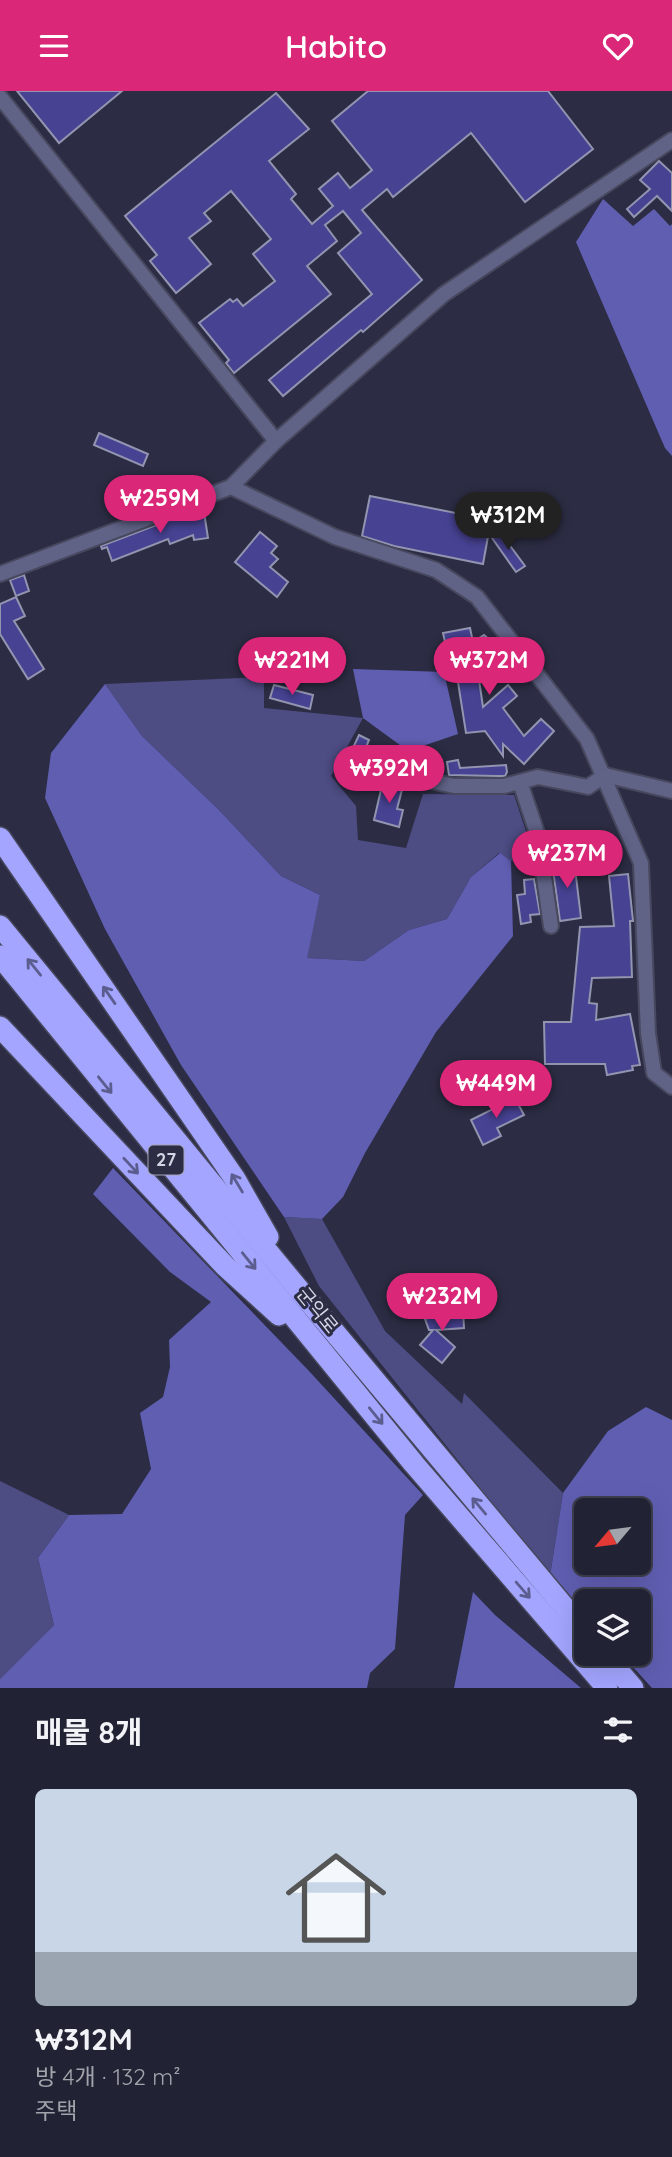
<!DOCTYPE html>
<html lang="ko">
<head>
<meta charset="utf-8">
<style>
  body { margin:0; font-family:Quicksand,"Noto Sans KR",sans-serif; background:#2d2f3f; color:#f1f3f6; height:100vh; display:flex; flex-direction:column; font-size:26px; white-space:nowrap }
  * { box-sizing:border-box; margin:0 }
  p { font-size:23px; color:#a2a4ac }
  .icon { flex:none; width:38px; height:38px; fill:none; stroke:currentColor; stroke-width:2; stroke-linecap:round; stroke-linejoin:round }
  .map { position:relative; height:1597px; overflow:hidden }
  .drawer { display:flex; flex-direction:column; background:#212233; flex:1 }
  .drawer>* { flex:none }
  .needle { width:46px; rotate:241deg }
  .tools { position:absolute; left:574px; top:1407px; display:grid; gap:14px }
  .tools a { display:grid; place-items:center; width:77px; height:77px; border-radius:10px; background:#212233; box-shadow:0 7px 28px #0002,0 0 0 2px #3e3f4e; font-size:35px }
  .price { position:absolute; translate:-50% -60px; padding:0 16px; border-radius:24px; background:#db2777; color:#fff; font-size:23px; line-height:46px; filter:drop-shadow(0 2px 4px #0008) }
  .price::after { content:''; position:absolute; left:50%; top:42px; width:21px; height:16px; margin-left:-10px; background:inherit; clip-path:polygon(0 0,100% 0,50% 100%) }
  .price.selected { background:#222; color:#fff }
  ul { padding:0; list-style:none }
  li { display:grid; align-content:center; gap:14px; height:371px; padding:0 35px }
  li+li { border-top:2px solid #3e3f4e }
  li span { display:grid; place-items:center; height:217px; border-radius:10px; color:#555 }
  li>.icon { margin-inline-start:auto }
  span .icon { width:126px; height:126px; fill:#fffc; stroke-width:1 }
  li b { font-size:30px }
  h2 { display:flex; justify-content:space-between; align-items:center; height:84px; padding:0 35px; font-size:30px }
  header { display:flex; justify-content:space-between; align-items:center; height:91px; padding:0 35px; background:#db2777; color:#fff; font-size:32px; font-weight:600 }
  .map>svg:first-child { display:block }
  .green { fill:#4d4c83 }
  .forest { fill:#605eb1; fill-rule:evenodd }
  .building { fill:#474292; stroke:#9294b0; stroke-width:2 }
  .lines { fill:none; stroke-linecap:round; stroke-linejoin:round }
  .minor-casing { stroke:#47485e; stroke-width:18 }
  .highway-casing { stroke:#47485e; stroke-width:24 }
  .minor { stroke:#606286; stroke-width:14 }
  .highway { stroke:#a3a5ff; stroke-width:21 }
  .oneway { stroke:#5c5d8f }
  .labels { text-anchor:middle; stroke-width:6; stroke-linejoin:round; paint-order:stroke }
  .shield { fill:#2c2d44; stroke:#a2a3b5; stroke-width:2 }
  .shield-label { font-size:18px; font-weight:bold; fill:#d5d6e5 }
  .street-label { font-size:19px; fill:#d5d6e5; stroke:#2c2d44 }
</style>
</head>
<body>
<header><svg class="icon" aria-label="menu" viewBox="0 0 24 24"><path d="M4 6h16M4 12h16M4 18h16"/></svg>Habito<svg class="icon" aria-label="heart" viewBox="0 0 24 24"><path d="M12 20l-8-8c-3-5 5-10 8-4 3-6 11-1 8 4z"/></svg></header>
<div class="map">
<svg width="672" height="1597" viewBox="0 0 672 1597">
  <rect width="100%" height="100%" fill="#2c2d44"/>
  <g class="green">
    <path d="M 264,586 L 264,617 L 363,627 L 331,685 L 356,715 L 358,749 L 406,757 L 423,703 L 514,704 L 535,768 L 511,770 L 499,762 L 471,786 L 447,828 L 409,839 L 364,870 L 306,867 L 320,804 L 281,785 L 219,719 L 142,645 L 105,593 Z"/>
    <path d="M 284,1126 L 322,1128 L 385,1240 L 462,1313 L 464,1302 L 563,1402 L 550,1485 L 319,1195 Z"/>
    <path d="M 0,1390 L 69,1424 L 38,1467 L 54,1534 L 0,1588 Z"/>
  </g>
  <g class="forest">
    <path d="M 603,108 L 633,135 L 654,118 L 670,135 L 672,133 L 672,365 L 665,357 L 576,151 Z"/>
    <path d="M 353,578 L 444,581 L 458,643 L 408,660 L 363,627 Z"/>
    <path d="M 105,593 L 142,645 L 219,719 L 281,785 L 320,804 L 307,867 L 364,870 L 409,839 L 447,828 L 471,786 L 500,762 L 511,770 L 513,845 L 436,941 L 365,1062 L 343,1106 L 322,1128 L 284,1126 L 181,974 L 105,838 L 45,707 L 51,662 Z"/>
    <path d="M 113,1077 L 309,1280 L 423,1404 L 405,1424 L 395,1558 L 370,1582 L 367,1597 L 0,1597 L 0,1588 L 54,1534 L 38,1467 L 69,1424 L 122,1423 L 151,1378 L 140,1322 L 163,1306 L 170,1276 L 169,1249 L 211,1211 L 170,1181 L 93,1103 Z"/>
    <path d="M 646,1316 L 672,1329 L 672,1597 L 652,1597 L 621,1563 L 639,1563 L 639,1510 L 586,1510 L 586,1525 L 550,1485 L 563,1402 L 608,1340 ZM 586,1419 L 639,1419 L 639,1472 L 586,1472 Z"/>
    <path d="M 473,1501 L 495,1524 L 581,1597 L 454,1597 Z"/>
  </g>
  <g class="building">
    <path d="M 17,0 L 122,0 L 59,52 Z"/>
    <path d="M 368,0 L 548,0 L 593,58 L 525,111 L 471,42 L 393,106 L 387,98 L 362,119 L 422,189 L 363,241 L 361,239 L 283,305 L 269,289 L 372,203 L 338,162 L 361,142 L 343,120 L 325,134 L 337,150 L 307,175 L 331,203 L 234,282 L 226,272 L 229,269 L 199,232 L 230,208 L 233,211 L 237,208 L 243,215 L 275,190 L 253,163 L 271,148 L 231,100 L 204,122 L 211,130 L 189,147 L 211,173 L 176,202 L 150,170 L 157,164 L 125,125 L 276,2 L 309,38 L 269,70 L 296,103 L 291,108 L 312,133 L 333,115 L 319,98 L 338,82 L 350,97 L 372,79 L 332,30 Z"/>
    <path d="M 659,70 L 672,82 L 672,120 L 657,105 L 634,126 L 627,118 L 650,98 L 640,89 Z"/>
    <path d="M 99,342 L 148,363 L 143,375 L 94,354 Z"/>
    <path d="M 172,385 L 178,402 L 163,407 L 164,411 L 154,415 L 147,395 Z"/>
    <path d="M 370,405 L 491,429 L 483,473 L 394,455 L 362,445 Z"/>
    <path d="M 204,421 L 208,447 L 194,449 L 193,444 L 170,453 L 168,448 L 112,470 L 107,456 L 102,458 L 101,455 L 180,425 Z"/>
    <path d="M 260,441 L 277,455 L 271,462 L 278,468 L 270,476 L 288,491 L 277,506 L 235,471 Z"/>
    <path d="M 500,441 L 525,475 L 516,481 L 492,447 Z"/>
    <path d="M 24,484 L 29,500 L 16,505 L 10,489 Z"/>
    <path d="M 16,506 L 25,525 L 14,530 L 44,578 L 28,588 L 0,543 L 0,513 Z"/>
    <path d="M 470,537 L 473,551 L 484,544 L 493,552 L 499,550 L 507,561 L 481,576 L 481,582 L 478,582 L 483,616 L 508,594 L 517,605 L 503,617 L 524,645 L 541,628 L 554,640 L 524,673 L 503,653 L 503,665 L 485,640 L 466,642 L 455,572 L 450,573 L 443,542 Z"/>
    <path d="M 274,594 L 313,604 L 310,618 L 270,607 Z"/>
    <path d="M 359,644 L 369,649 L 362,666 L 351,661 Z"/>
    <path d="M 363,669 L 375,688 L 361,696 L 350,677 Z"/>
    <path d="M 458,669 L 460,677 L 506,674 L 507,681 L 505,685 L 497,685 L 449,684 L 447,671 Z"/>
    <path d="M 383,690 L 403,695 L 397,718 L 403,719 L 399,736 L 374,729 Z"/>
    <path d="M 574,769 L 581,827 L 560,830 L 552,772 Z"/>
    <path d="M 628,783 L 633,830 L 630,830 L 632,886 L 592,887 L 589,912 L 597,913 L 596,929 L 630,923 L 640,974 L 632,975 L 633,979 L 607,984 L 605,973 L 545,973 L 544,931 L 571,931 L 580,836 L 614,835 L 609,785 Z"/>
    <path d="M 534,788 L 540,823 L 530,824 L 531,831 L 521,833 L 517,804 L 525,803 L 524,789 Z"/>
    <path d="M 515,1007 L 524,1024 L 497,1037 L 501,1045 L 483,1054 L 471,1029 Z"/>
    <path d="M 463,1219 L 464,1237 L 436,1239 L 455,1256 L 442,1272 L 420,1254 L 433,1239 L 429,1239 L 425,1228 L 448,1220 Z"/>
  </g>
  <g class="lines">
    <g class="minor-casing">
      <g id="minor">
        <path d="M 0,6 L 276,350"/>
        <path d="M 231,396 L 276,350 L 444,203 L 672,49"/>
        <path d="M 0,483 L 231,396 L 335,446 L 436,479 L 477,506 L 587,648 L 641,772 L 648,942 L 654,982 L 672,996"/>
        <path d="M 392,674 L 413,686 L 454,695 L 504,695 L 538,686 L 588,696 L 605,684 L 672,700"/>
        <path d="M 520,691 L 538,745 L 551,835"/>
      </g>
    </g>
    <g class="highway-casing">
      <g id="highway">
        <path d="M 0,747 L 235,1088 L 268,1146"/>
        <path d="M 0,835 L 295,1194 L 586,1542"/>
        <path d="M 0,865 L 414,1373 L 607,1597"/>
        <path d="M 0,936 L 225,1175 L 279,1224"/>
        <path d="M 604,1563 L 633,1597"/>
      </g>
    </g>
    <use href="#minor" class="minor"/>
    <use href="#highway" class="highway"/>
  </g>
  <defs><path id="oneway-shaft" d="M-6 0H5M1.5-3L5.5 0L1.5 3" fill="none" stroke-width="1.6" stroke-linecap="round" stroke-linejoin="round" transform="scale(1.75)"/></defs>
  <g class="oneway">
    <use href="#oneway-shaft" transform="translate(34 876) rotate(-129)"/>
    <use href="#oneway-shaft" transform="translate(109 904) rotate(-125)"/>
    <use href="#oneway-shaft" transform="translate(105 994) rotate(51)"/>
    <use href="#oneway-shaft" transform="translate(131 1075) rotate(47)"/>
    <use href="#oneway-shaft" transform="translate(237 1092) rotate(-121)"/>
    <use href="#oneway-shaft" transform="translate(249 1170) rotate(51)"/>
    <use href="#oneway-shaft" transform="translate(376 1325) rotate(51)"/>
    <use href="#oneway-shaft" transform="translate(479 1415) rotate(-130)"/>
    <use href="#oneway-shaft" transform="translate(523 1499) rotate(49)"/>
  </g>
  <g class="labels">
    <rect class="shield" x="148.5" y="1054.5" width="35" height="29" rx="5"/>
    <g class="shield-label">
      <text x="166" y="1075">27</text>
    </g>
    <g class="street-label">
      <text transform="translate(318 1219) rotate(51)" y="7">군익로</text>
    </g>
  </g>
</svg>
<div class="tools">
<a><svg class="needle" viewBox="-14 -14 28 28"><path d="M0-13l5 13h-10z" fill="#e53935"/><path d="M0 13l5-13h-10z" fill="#a2a4ac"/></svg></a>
<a><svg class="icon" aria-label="layers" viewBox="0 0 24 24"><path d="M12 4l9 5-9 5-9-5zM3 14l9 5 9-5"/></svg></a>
</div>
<b class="price" style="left:160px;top:444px">₩259M</b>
<b class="price selected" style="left:508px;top:461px">₩312M</b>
<b class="price" style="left:292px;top:606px">₩221M</b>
<b class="price" style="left:489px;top:606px">₩372M</b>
<b class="price" style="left:389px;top:714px">₩392M</b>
<b class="price" style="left:567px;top:799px">₩237M</b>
<b class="price" style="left:496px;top:1029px">₩449M</b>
<b class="price" style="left:442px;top:1242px">₩232M</b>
</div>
<section class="drawer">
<h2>매물 8개<svg class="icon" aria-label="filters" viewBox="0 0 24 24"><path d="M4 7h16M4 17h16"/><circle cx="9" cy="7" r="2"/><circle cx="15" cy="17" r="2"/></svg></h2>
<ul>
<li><span style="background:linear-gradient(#c9d6e8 75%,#9aa5b1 0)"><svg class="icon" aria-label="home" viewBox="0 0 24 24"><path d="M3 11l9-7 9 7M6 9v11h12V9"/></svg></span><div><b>₩312M</b><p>방 4개 · 132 m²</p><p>주택</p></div></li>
</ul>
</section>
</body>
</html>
